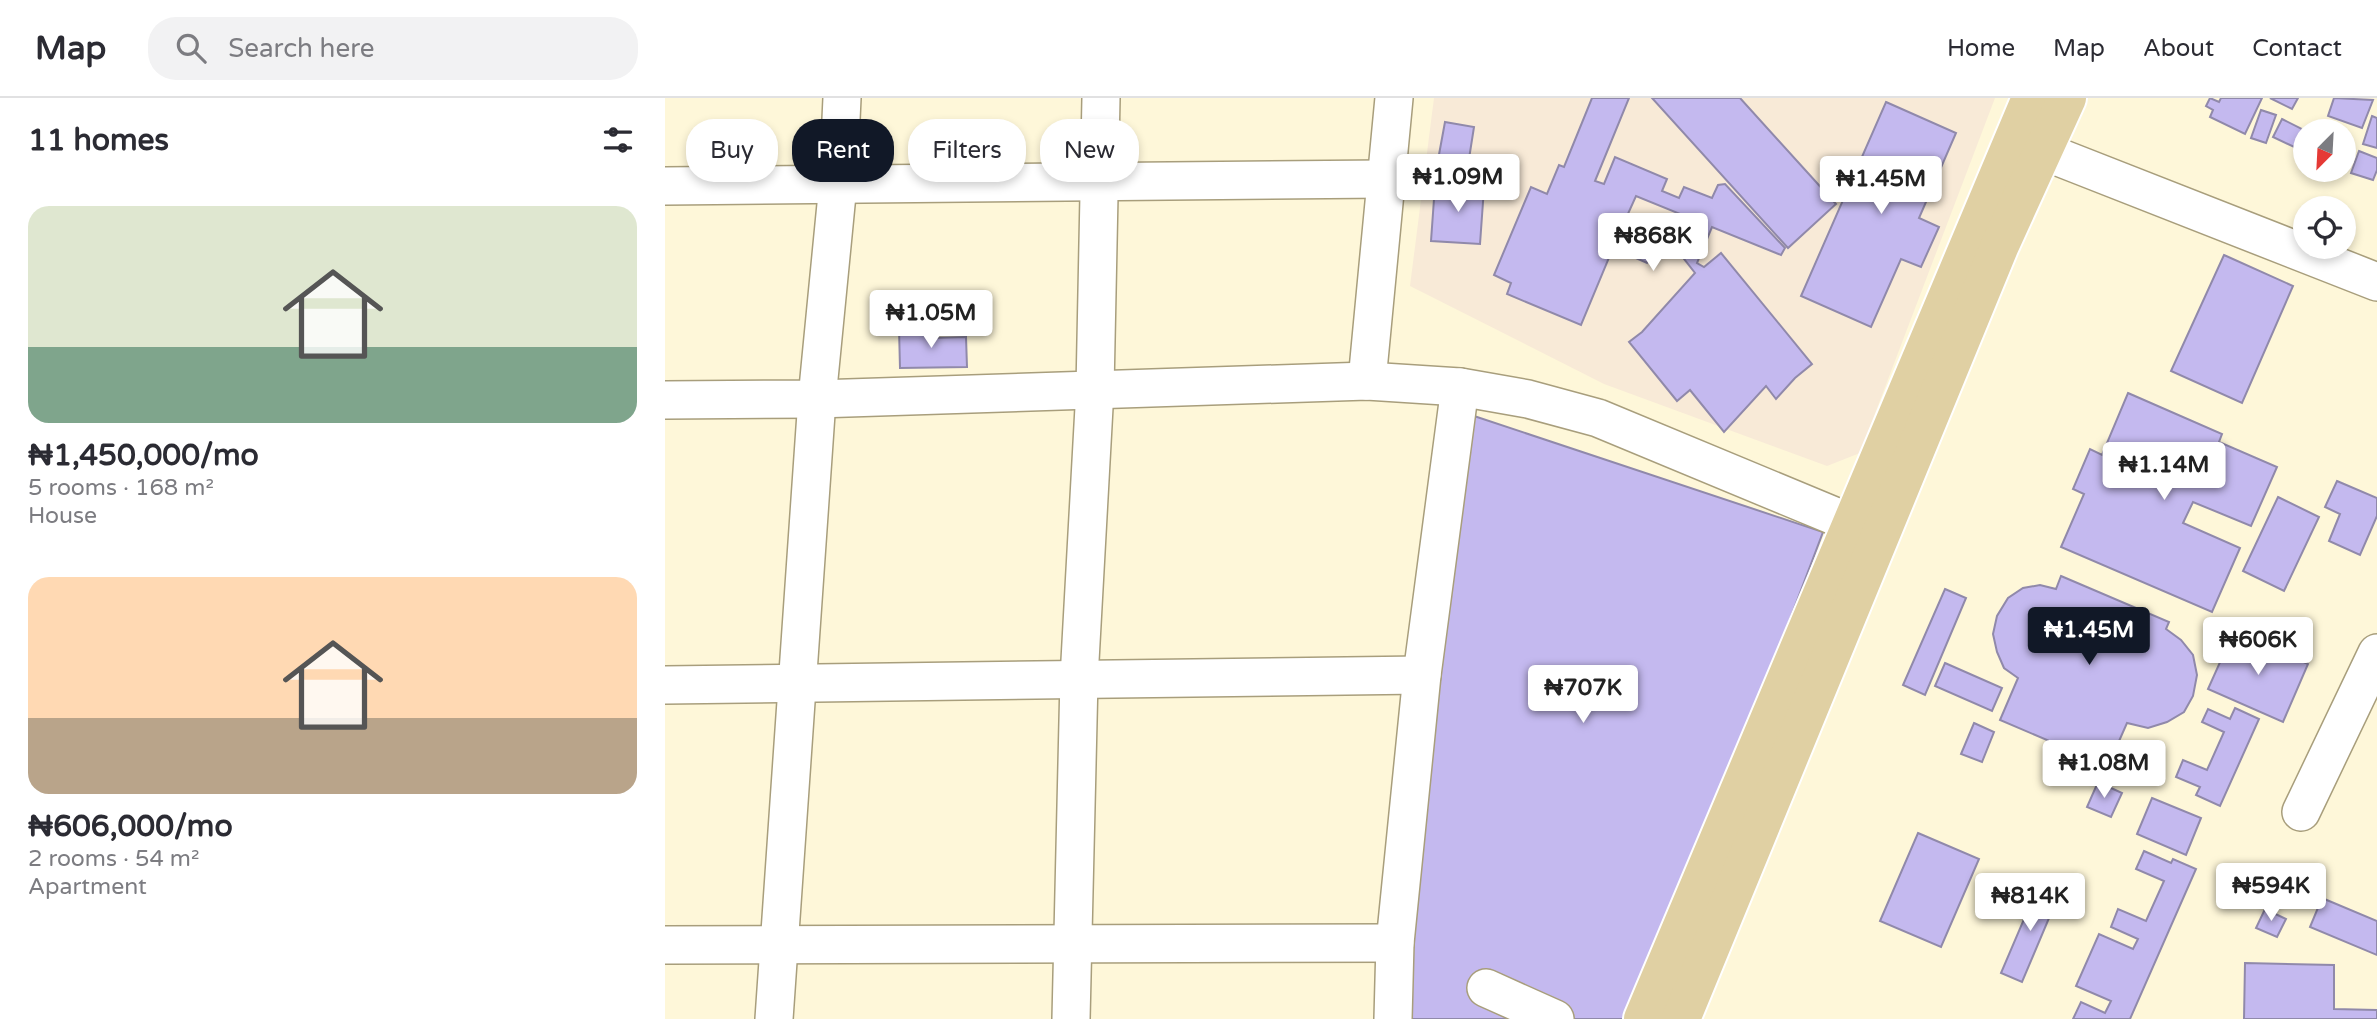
<!DOCTYPE html>
<html lang="en">
<head>
<meta charset="utf-8">
<style>
  body { margin:0; font-family:"Varela Round",sans-serif; background:#f2f2f3; color:#2b2b33; height:100vh; display:flex; flex-direction:column; font-size:26px; white-space:nowrap }
  * { box-sizing:border-box; margin:0 }
  p { font-size:23px; color:#7c7c81 }
  .icon { flex:none; width:38px; height:38px; fill:none; stroke:currentColor; stroke-width:2; stroke-linecap:round; stroke-linejoin:round }
  .map { position:relative; flex:1; overflow:hidden }
  .sheet { display:flex; flex-direction:column; background:#fff; width:665px }
  .sheet>* { flex:none }
  .banner { position:absolute; left:21px; top:21px; width:665px; height:63px; display:flex; gap:14px }
  .needle { width:46px; rotate:204deg }
  .tools { position:absolute; left:1628px; top:21px; display:grid; gap:14px }
  .tools a { display:grid; place-items:center; width:63px; height:63px; border-radius:50%; background:#fff; box-shadow:0 4px 10px #0003; font-size:35px }
  .price { position:absolute; translate:-50% -60px; padding:0 16px; border-radius:7px; background:#fff; color:#222; font-size:23px; line-height:46px; filter:drop-shadow(0 2px 4px #0008) }
  .price::after { content:''; position:absolute; left:50%; top:42px; width:21px; height:16px; margin-left:-10px; background:inherit; clip-path:polygon(0 0,100% 0,50% 100%) }
  .price.active { background:#111827; color:#fff }
  ul { padding:0; list-style:none }
  li { display:grid; align-content:center; gap:14px; height:371px; padding:0 28px }
  li span { display:grid; place-items:center; height:217px; border-radius:21px; color:#555 }
  li>.icon { margin-inline-start:auto }
  span .icon { width:126px; height:126px; fill:#fffc; stroke-width:1 }
  li b { font-size:30px }
  h2 { display:flex; justify-content:space-between; align-items:center; height:84px; padding:0 28px; font-size:30px }
  .pill { padding:0 24px; border-radius:28px; background:#fff; box-shadow:0 4px 10px #0003; font-size:24px; line-height:63px }
  .pill.active { background:#111827; color:#fff }
  header { display:flex; align-items:center; gap:42px; box-sizing:border-box; height:98px; padding:0 35px; background:#fff; border-bottom:2px solid #e1e1e2 }
  header strong { font-size:33px }
  nav { display:flex; gap:38px; margin-inline-start:auto; font-size:24px }
  .search { width:490px; height:63px; background:#f2f2f3; display:flex; align-items:center; gap:18px; box-sizing:border-box; padding:0 24px; border-radius:28px; color:#7c7c81; font-size:26px }
  main { display:flex; flex:1; min-height:0 }
  .map>svg:first-child { display:block }
  .medical { fill:#f8ead7 }
  .building { fill:#c4b9ef; stroke:#9089aa; stroke-width:2 }
  .lines { fill:none; stroke-linecap:round; stroke-linejoin:round }
  .minor-casing { stroke:#a89e7c; stroke-width:40 }
  .major-casing { stroke:#fff; stroke-width:42 }
  .minor { stroke:#fff; stroke-width:37 }
  .major { stroke:#e0d0a3; stroke-width:38 }
</style>
</head>
<body>
<header>
<strong>Map</strong>
<div class="search"><svg class="icon" aria-label="search" viewBox="0 0 24 24"><circle cx="10" cy="10" r="6"/><path d="M15 15l6 6"/></svg>Search here</div>
<nav><a>Home</a><a>Map</a><a>About</a><a>Contact</a></nav>
</header>
<main>
<section class="sheet">
<h2>11 homes<svg class="icon" aria-label="filters" viewBox="0 0 24 24"><path d="M4 7h16M4 17h16"/><circle cx="9" cy="7" r="2"/><circle cx="15" cy="17" r="2"/></svg></h2>
<ul>
<li><span style="background:linear-gradient(#dfe7d0 65%,#7fa58c 0)"><svg class="icon" aria-label="home" viewBox="0 0 24 24"><path d="M3 11l9-7 9 7M6 9v11h12V9"/></svg></span><div><b>₦1,450,000/mo</b><p>5 rooms · 168 m²</p><p>House</p></div></li>
<li><span style="background:linear-gradient(#ffd9b3 65%,#b9a48a 0)"><svg class="icon" aria-label="home" viewBox="0 0 24 24"><path d="M3 11l9-7 9 7M6 9v11h12V9"/></svg></span><div><b>₦606,000/mo</b><p>2 rooms · 54 m²</p><p>Apartment</p></div></li>
</ul>
</section>
<div class="map">
<svg width="1712" height="921" viewBox="0 0 1712 921">
  <rect width="100%" height="100%" fill="#fef7d9"/>
  <path class="medical" d="M 769,0 L 1330,0 L 1195,355 L 1162,368 L 939,286 L 745,188 Z"/>
  <g class="building">
    <path d="M 927,0 L 964,0 L 930,83 L 939,86 L 950,59 L 1002,81 L 997,93 L 1014,100 L 1019,89 L 1047,100 L 1053,87 L 1060,86 L 1120,150 L 1116,157 L 1047,129 L 1032,165 L 1039,169 L 1056,155 L 1147,266 L 1130,280 L 1111,301 L 1101,288 L 1059,334 L 1025,292 L 1012,303 L 964,244 L 977,234 L 1030,175 L 1016,157 L 1030,122 L 971,98 L 962,118 L 996,132 L 982,165 L 948,150 L 916,227 L 842,196 L 846,185 L 829,177 L 866,89 L 882,96 L 894,67 L 899,69 Z"/>
    <path d="M 987,0 L 1075,0 L 1171,106 L 1123,150 Z"/>
    <path d="M 1545,0 L 1554,4 L 1556,0 L 1597,0 L 1580,36 L 1545,19 L 1548,12 L 1541,8 Z"/>
    <path d="M 1605,0 L 1633,0 L 1627,11 Z"/>
    <path d="M 1669,0 L 1708,2 L 1697,30 L 1663,18 Z"/>
    <path d="M 1221,4 L 1291,35 L 1254,120 L 1274,129 L 1256,169 L 1236,161 L 1206,229 L 1136,198 Z"/>
    <path d="M 1596,12 L 1611,17 L 1601,45 L 1586,40 Z"/>
    <path d="M 1707,18 L 1712,20 L 1712,50 L 1698,46 Z"/>
    <path d="M 1617,21 L 1641,33 L 1640,54 L 1608,39 Z"/>
    <path d="M 780,24 L 809,29 L 803,67 L 773,62 Z"/>
    <path d="M 1694,53 L 1712,60 L 1712,72 L 1708,82 L 1686,75 Z"/>
    <path d="M 770,87 L 819,90 L 815,146 L 766,143 Z"/>
    <path d="M 1559,157 L 1628,188 L 1577,305 L 1506,273 Z"/>
    <path d="M 234,230 L 268,230 L 268,240 L 301,239 L 302,269 L 235,270 Z"/>
    <path d="M 1463,295 L 1557,336 L 1554,344 L 1612,369 L 1586,428 L 1528,404 L 1518,425 L 1575,450 L 1547,514 L 1396,449 L 1419,396 L 1408,391 L 1425,351 L 1437,357 Z"/>
    <path d="M 806,317 L 1158,434 L 974,921 L 736,921 L 742,841 Z"/>
    <path d="M 1672,383 L 1712,400 L 1712,418 L 1695,457 L 1664,443 L 1675,416 L 1660,409 Z"/>
    <path d="M 1613,399 L 1654,419 L 1619,493 L 1578,473 Z"/>
    <path d="M 1396,478 L 1504,524 L 1501,531 L 1516,542 L 1528,557 L 1532,577 L 1528,598 L 1519,614 L 1502,624 L 1483,630 L 1462,625 L 1443,668 L 1335,622 L 1353,580 L 1339,570 L 1332,554 L 1328,536 L 1332,518 L 1343,500 L 1358,490 L 1375,487 L 1391,491 Z"/>
    <path d="M 1280,491 L 1301,500 L 1260,597 L 1238,587 Z"/>
    <path d="M 1569,533 L 1643,566 L 1618,624 L 1543,591 Z"/>
    <path d="M 1280,565 L 1337,590 L 1327,613 L 1270,588 Z"/>
    <path d="M 1570,610 L 1594,621 L 1555,708 L 1531,697 L 1535,689 L 1511,679 L 1518,662 L 1542,672 L 1559,634 L 1537,624 L 1543,611 L 1565,621 Z"/>
    <path d="M 1309,625 L 1329,634 L 1317,664 L 1296,656 Z"/>
    <path d="M 1433,684 L 1457,695 L 1446,719 L 1422,709 Z"/>
    <path d="M 1487,700 L 1536,720 L 1521,757 L 1472,736 Z"/>
    <path d="M 1253,735 L 1314,761 L 1276,849 L 1215,823 Z"/>
    <path d="M 1479,753 L 1506,765 L 1508,761 L 1531,771 L 1465,921 L 1408,921 L 1416,904 L 1440,915 L 1446,903 L 1411,888 L 1434,836 L 1468,851 L 1473,841 L 1446,829 L 1453,811 L 1481,823 L 1499,783 L 1471,771 Z"/>
    <path d="M 1374,786 L 1395,794 L 1357,884 L 1336,875 Z"/>
    <path d="M 1657,800 L 1712,823 L 1712,857 L 1645,829 Z"/>
    <path d="M 1600,811 L 1621,821 L 1612,839 L 1591,830 Z"/>
    <path d="M 1580,865 L 1669,867 L 1669,911 L 1712,912 L 1712,921 L 1579,921 Z"/>
  </g>
  <g class="lines">
    <g class="minor-casing">
      <g id="minor">
        <path d="M 1378,53 L 1712,184"/>
        <path d="M 0,88 L 720,81"/>
        <path d="M 702,283 L 729,0"/>
        <path d="M 0,302 L 152,301 L 702,283 L 795,289 L 863,301 L 933,320 L 1186,425"/>
        <path d="M 0,587 L 757,577"/>
        <path d="M 1636,714 L 1712,555"/>
        <path d="M 0,847 L 730,845"/>
        <path d="M 821,890 L 890,921"/>
        <path d="M 109,921 L 152,301 L 173,86 L 177,0"/>
        <path d="M 406,921 L 414,581 L 430,291 L 436,0"/>
        <path d="M 728,921 L 730,845 L 757,577 L 795,289"/>
      </g>
    </g>
    <g class="major-casing">
      <g id="major">
        <path d="M 978,921 L 1366,0"/>
        <path d="M 1016,921 L 1335,147 L 1402,0"/>
      </g>
    </g>
    <use href="#minor" class="minor"/>
    <use href="#major" class="major"/>
  </g>
</svg>
<div class="tools">
<a><svg class="needle" viewBox="-14 -14 28 28"><path d="M0-13l5 13h-10z" fill="#e53935"/><path d="M0 13l5-13h-10z" fill="#7c7c81"/></svg></a>
<a><svg class="icon" aria-label="locate" viewBox="0 0 24 24"><circle cx="12" cy="12" r="6"/><path d="M12 2v4M12 18v4M2 12h4M18 12h4"/></svg></a>
</div>
<b class="price" style="left:793px;top:116px">₦1.09M</b>
<b class="price" style="left:1216px;top:118px">₦1.45M</b>
<b class="price" style="left:988px;top:175px">₦868K</b>
<b class="price" style="left:266px;top:252px">₦1.05M</b>
<b class="price" style="left:1499px;top:404px">₦1.14M</b>
<b class="price active" style="left:1424px;top:569px">₦1.45M</b>
<b class="price" style="left:1593px;top:579px">₦606K</b>
<b class="price" style="left:918px;top:627px">₦707K</b>
<b class="price" style="left:1439px;top:702px">₦1.08M</b>
<b class="price" style="left:1606px;top:825px">₦594K</b>
<b class="price" style="left:1365px;top:835px">₦814K</b>
<div class="banner">
<a class="pill">Buy</a>
<a class="pill active">Rent</a>
<a class="pill">Filters</a>
<a class="pill">New</a>
</div>
</div>
</main>
</body>
</html>
